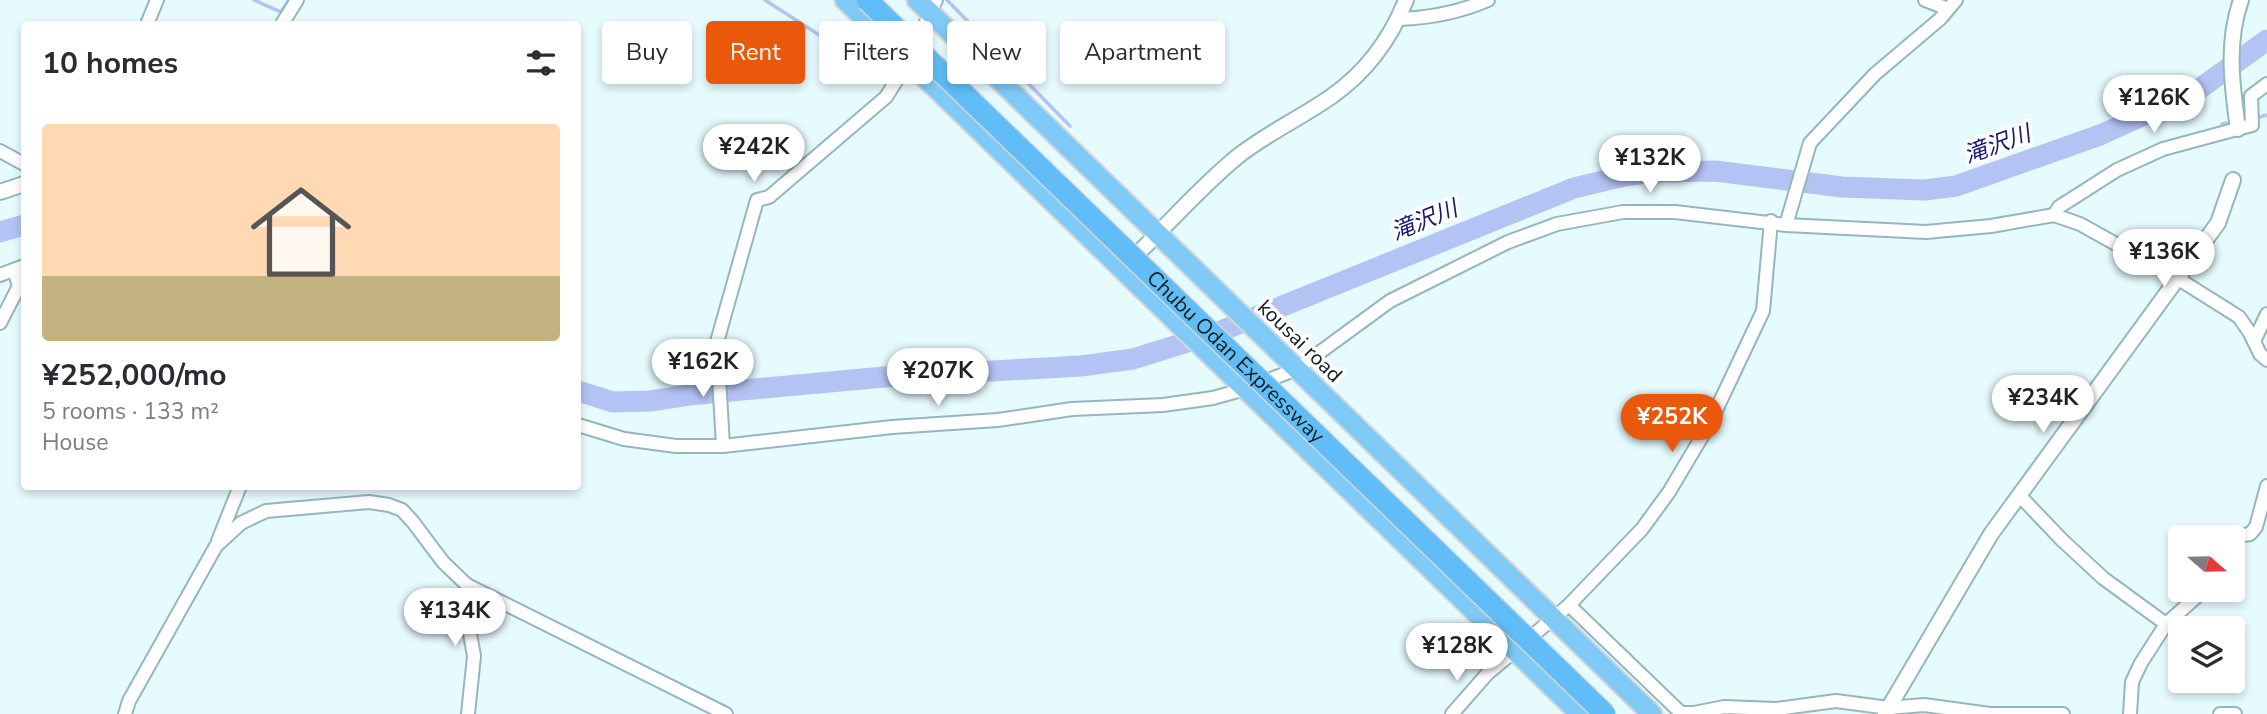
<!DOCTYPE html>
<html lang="en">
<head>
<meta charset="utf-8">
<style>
  body { margin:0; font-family:"Nunito Sans","Noto Sans JP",sans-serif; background:#f2f2f3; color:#2b2b33; height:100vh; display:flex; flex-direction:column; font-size:26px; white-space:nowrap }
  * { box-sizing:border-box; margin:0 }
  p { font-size:23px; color:#7c7c81 }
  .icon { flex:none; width:38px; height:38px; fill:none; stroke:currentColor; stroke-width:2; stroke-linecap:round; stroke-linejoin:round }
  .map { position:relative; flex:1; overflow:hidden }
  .side { position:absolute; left:21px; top:21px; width:560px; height:469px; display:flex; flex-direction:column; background:#fff; border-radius:7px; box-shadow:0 4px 10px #0003 }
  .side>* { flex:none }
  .hud { position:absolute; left:602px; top:21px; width:665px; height:63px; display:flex; gap:14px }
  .needle { width:46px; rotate:110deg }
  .buttons { position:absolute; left:2168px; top:525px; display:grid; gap:14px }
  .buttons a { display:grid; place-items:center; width:77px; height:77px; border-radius:7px; background:#fff; box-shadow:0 4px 10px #0003; font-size:35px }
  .price { position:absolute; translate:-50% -60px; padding:0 16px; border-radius:24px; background:#fff; color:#222; font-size:23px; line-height:46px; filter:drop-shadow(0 2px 4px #0008) }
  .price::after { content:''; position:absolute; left:50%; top:42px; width:21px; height:16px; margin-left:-10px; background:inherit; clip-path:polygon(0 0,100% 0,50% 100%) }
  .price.current { background:#ea580c; color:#fff }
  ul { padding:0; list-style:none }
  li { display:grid; align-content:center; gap:14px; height:371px; padding:0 21px }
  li+li { border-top:2px solid #e1e1e2 }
  li span { display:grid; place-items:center; height:217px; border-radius:7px; color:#555 }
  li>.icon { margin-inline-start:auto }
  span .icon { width:126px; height:126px; fill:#fffc; stroke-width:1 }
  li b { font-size:30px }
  h2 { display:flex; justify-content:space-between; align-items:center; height:84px; padding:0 21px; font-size:30px }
  .pill { padding:0 24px; border-radius:7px; background:#fff; box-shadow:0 4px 10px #0003; font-size:24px; line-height:63px }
  .pill.current { background:#ea580c; color:#fff }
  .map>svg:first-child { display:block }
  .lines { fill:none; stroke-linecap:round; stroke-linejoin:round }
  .stream { stroke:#b3c3f4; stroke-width:3.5 }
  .river { stroke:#b3c3f4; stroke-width:21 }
  .minor-casing { stroke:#95b7bb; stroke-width:16 }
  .tertiary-casing { stroke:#95b7bb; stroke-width:18 }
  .trunk-casing { stroke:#d4d6d7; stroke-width:23 }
  .minor { stroke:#fff; stroke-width:12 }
  .tertiary { stroke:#fff; stroke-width:14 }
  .trunk { stroke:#80caf8; stroke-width:19 }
  .motorway-bridge-casing { stroke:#d4d6d7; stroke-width:24; stroke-linecap:butt }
  .motorway-bridge { stroke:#61bdf7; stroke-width:21 }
  .labels { text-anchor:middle; stroke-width:7; stroke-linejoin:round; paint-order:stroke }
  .street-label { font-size:21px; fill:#101e1f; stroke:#fff }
  .water-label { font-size:23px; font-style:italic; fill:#171874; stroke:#fff }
</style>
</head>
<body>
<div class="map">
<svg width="2267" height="714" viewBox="0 0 2267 714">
  <rect width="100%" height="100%" fill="#e6fbfe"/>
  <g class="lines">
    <g class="stream">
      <path d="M 254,0 L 281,12 L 289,0"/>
      <path d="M 765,0 L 830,42 L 853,29"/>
      <path d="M 947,0 L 1070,126"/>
      <path d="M 2256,118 L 2267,115"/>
      <path d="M 2222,124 L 2226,123"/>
    </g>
    <g class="river">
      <path d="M 0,232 L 24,225"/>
      <path d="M 578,391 L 613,402 L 650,401 L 689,395 L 884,377 L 1081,366 L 1133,359 L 1216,333 L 1574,188 L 1624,176 L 1653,172 L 1715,171 L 1842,187 L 1925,190 L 1956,186 L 2100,135 L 2195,92 L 2267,40"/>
    </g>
    <g class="minor-casing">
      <g id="minor">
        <path d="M 1925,0 L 1948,9"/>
        <path d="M 1399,19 C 1431,18 1458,13 1488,0"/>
        <path d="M 147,24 L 157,0"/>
        <path d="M 282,24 L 297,0"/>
        <path d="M 0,151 L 24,164"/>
        <path d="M 2054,215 L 2059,207 L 2117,170 L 2163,149 L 2252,125 L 2251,96 L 2267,84"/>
        <path d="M 1786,225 L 1810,143 L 1875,74 L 1940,19 L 1956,0"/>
        <path d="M 0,275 L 24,266"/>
        <path d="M 0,323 L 19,286 L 14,270"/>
        <path d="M 2254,341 L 2267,314"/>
        <path d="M 578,425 L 624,439 L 676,446 L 723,446 L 892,427 L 998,420 L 1072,409 L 1163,405 L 1213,398 L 1245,389 L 1297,369 L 1390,301 L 1508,242 L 1557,224 L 1623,212 L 1675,212 L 1786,225 L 1926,232 L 1991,226 L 2054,215 L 2080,224 L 2177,278 L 2239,317 L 2250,333 L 2260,354 L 2267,360"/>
        <path d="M 723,446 L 717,342 L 757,200 L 769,197 L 886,97 L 908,62 L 936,0"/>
        <path d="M 2020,496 L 2062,540 L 2103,578 L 2166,624"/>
        <path d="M 2231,537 L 2250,534 L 2256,527 L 2267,486"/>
        <path d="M 218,541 L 240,486"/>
        <path d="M 467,585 L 466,612 L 474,656 L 468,714"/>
        <path d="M 1569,605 L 1681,713 L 1694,713 L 1724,707 L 1776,709 L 1836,701 L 1889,708 L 1924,705 L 1990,714 L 2063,714"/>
        <path d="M 125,714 L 129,701 L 216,546 L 241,523 L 266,511 L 369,502 L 389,505 L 402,510 L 413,522 L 443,562 L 467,585 L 726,714"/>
        <path d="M 1452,714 L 1487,674 L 1569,605 L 1642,529 L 1669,492 L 1710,423 L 1763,311 L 1771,221"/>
        <path d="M 2130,714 L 2132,682 L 2141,663 L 2166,624 L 2204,590"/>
        <path d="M 2220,714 L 2235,714"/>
      </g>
    </g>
    <g class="tertiary-casing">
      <g id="tertiary">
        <path d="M 2238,129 C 2232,85 2226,43 2241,0"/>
        <path d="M 0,192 L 24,184"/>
        <path d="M 1129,262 C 1165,228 1198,189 1237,157 C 1267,133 1301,118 1332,96 C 1366,72 1391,38 1406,0"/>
        <path d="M 1885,714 L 1991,534 L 2218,223 L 2233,180"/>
      </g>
    </g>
    <g class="trunk-casing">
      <g id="trunk">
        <path d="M 845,0 L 1580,714"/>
        <path d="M 917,0 L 1652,714"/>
      </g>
    </g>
    <use href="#minor" class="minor"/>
    <use href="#tertiary" class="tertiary"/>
    <use href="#trunk" class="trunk"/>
    <g class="motorway-bridge-casing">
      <g id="motorway-bridge">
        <path id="s1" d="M 867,0 L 1605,714"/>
      </g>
    </g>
    <use href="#motorway-bridge" class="motorway-bridge"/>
  </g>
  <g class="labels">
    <g class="street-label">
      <text transform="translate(1300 341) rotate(44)" y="7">kousai road</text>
      <text dy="7" stroke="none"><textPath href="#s1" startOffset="513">Chubu Odan Expressway</textPath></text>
    </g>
    <g class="water-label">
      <text transform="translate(1997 144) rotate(-20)" y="8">滝沢川</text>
      <text transform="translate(1424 220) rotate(-22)" y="8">滝沢川</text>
    </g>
  </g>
</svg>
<div class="buttons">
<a><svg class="needle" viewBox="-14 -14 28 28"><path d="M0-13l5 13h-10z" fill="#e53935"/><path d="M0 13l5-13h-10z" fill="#7c7c81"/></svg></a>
<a><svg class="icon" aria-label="layers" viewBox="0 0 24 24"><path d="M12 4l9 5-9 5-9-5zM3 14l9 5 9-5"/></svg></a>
</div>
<b class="price" style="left:2154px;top:135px">¥126K</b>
<b class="price" style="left:754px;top:184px">¥242K</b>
<b class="price" style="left:1650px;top:195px">¥132K</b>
<b class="price" style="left:2164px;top:289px">¥136K</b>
<b class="price" style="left:703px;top:399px">¥162K</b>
<b class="price" style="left:938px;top:408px">¥207K</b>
<b class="price" style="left:2043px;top:435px">¥234K</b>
<b class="price current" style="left:1672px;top:454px">¥252K</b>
<b class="price" style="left:455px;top:648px">¥134K</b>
<b class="price" style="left:1457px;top:683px">¥128K</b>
<div class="hud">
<a class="pill">Buy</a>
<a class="pill current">Rent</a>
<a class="pill">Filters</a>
<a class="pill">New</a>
<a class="pill">Apartment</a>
</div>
<section class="side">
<h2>10 homes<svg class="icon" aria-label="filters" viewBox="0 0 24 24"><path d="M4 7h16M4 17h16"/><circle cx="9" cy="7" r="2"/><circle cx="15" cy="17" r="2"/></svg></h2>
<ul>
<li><span style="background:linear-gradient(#ffd9b3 70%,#c2b280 0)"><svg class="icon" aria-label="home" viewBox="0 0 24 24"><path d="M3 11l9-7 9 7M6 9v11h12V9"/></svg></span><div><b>¥252,000/mo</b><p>5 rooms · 133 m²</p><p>House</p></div></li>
</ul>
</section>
</div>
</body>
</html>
